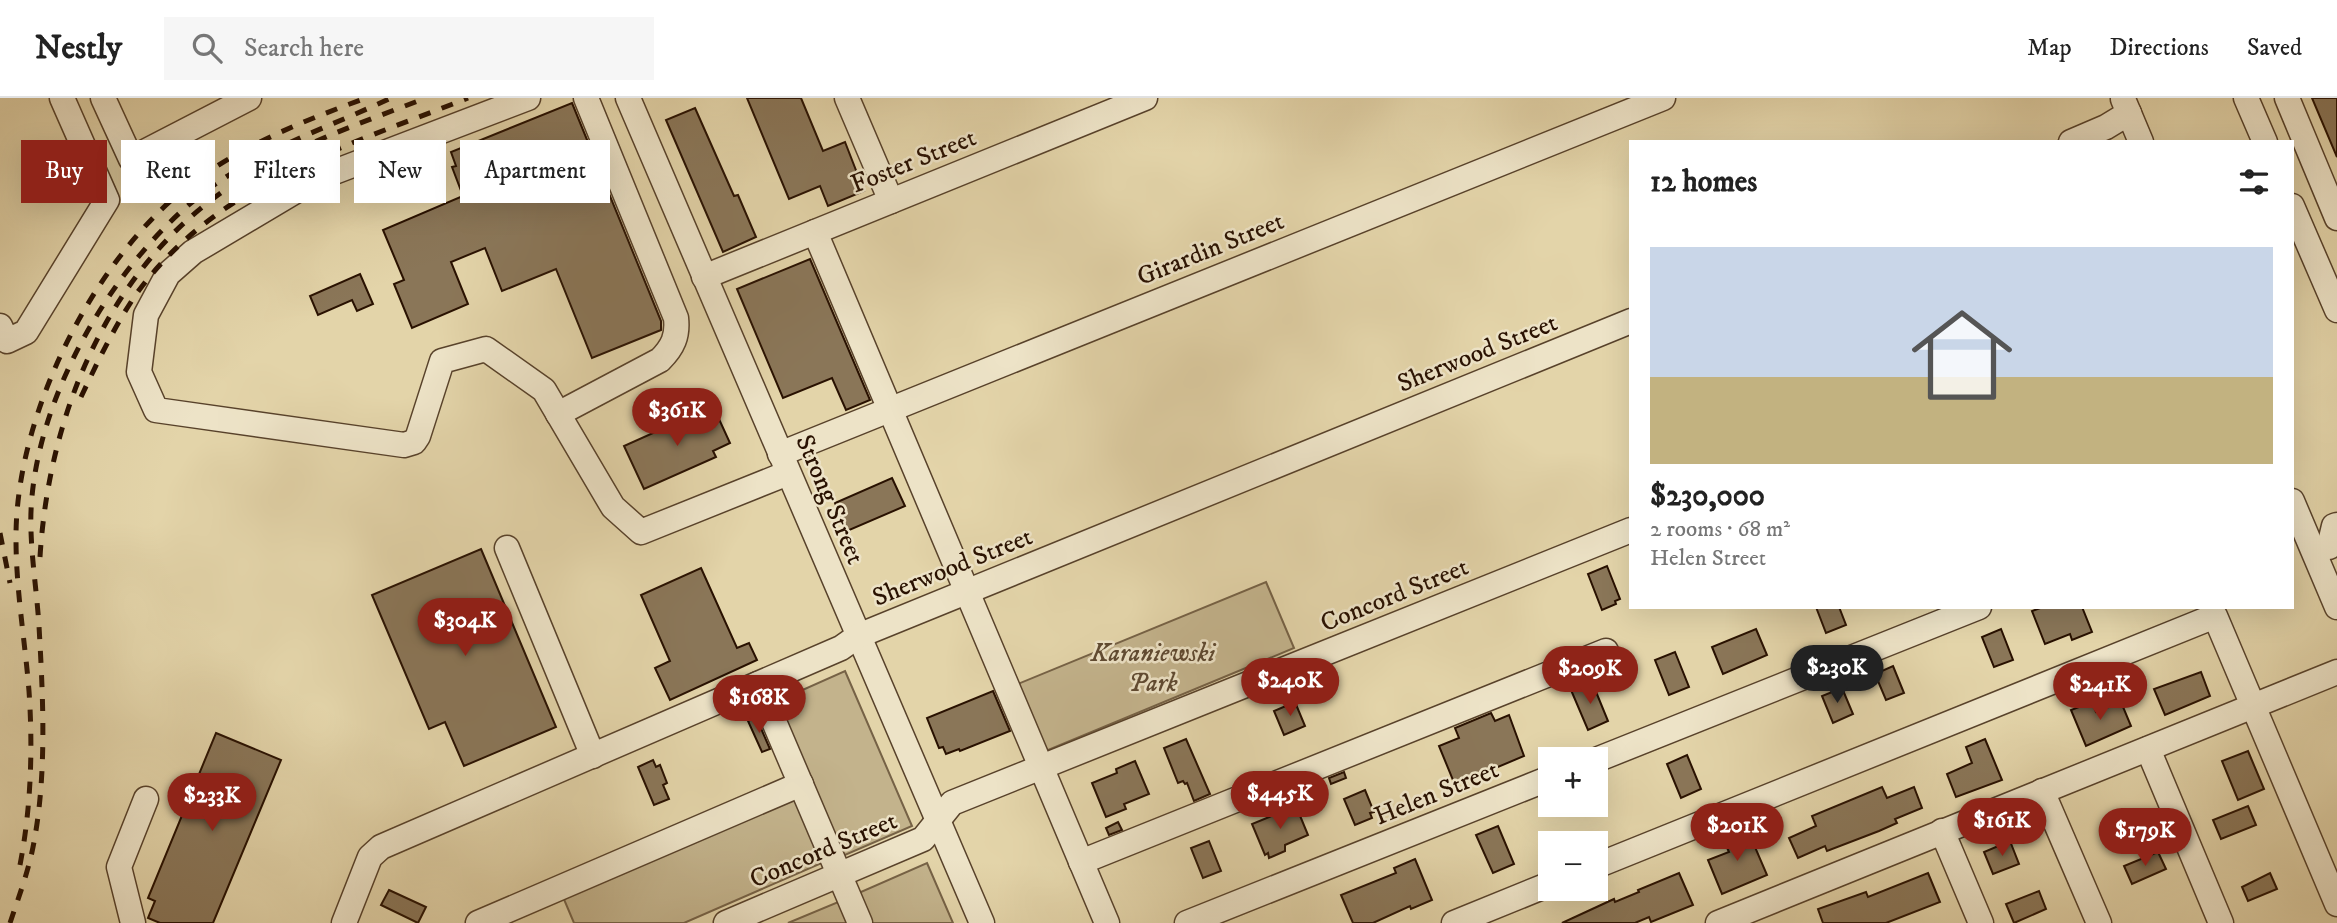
<!DOCTYPE html>
<html lang="en">
<head>
<meta charset="utf-8">
<style>
  body { margin:0; font-family:"IM FELL DW Pica",serif; background:#f6f6f6; color:#222; height:100vh; display:flex; flex-direction:column; font-size:26px; white-space:nowrap }
  * { box-sizing:border-box; margin:0 }
  p { font-size:23px; color:#767676 }
  .icon { flex:none; width:38px; height:38px; fill:none; stroke:currentColor; stroke-width:2; stroke-linecap:round; stroke-linejoin:round }
  .map { position:relative; flex:1; overflow:hidden }
  .side { position:absolute; left:1629px; top:42px; width:665px; height:469px; display:flex; flex-direction:column; background:#fff; border-radius:0px; box-shadow:0 7px 28px #0002 }
  .side>* { flex:none }
  .top-card { position:absolute; left:21px; top:42px; width:665px; height:63px; display:flex; gap:14px }
  .buttons { position:absolute; left:1538px; top:649px; display:grid; gap:14px }
  .buttons a { display:grid; place-items:center; width:70px; height:70px; border-radius:0px; background:#fff; box-shadow:0 7px 28px #0002; font-size:35px }
  .price { position:absolute; translate:-50% -60px; padding:0 16px; border-radius:24px; background:#8f2418; color:#fff; font-size:23px; line-height:46px; filter:drop-shadow(0 2px 4px #0008) }
  .price::after { content:''; position:absolute; left:50%; top:42px; width:21px; height:16px; margin-left:-10px; background:inherit; clip-path:polygon(0 0,100% 0,50% 100%) }
  .price.selected { background:#222; color:#fff }
  ul { padding:0; list-style:none }
  li { display:grid; align-content:center; gap:14px; height:371px; padding:0 21px }
  li+li { border-top:2px solid #e0e0e0 }
  li span { display:grid; place-items:center; height:217px; border-radius:0px; color:#555 }
  li>.icon { margin-inline-start:auto }
  span .icon { width:126px; height:126px; fill:#fffc; stroke-width:1 }
  li b { font-size:30px }
  h2 { display:flex; justify-content:space-between; align-items:center; height:84px; padding:0 21px; font-size:30px }
  .chip { padding:0 24px; border-radius:0px; background:#fff; box-shadow:0 7px 28px #0002; font-size:24px; line-height:63px }
  .chip.selected { background:#8f2418; color:#fff }
  header { display:flex; align-items:center; gap:42px; box-sizing:border-box; height:98px; padding:0 35px; background:#fff; border-bottom:2px solid #e0e0e0 }
  header strong { font-size:33px }
  nav { display:flex; gap:38px; margin-inline-start:auto; font-size:24px }
  .search { width:490px; height:63px; background:#f6f6f6; display:flex; align-items:center; gap:18px; box-sizing:border-box; padding:0 24px; border-radius:0px; color:#767676; font-size:26px }
  .map>svg:first-child { display:block }
  .green { fill:#c3b38c; stroke:#766246; stroke-width:2 }
  .building { fill:#8a7658; stroke:#291101; stroke-width:2 }
  .lines { fill:none; stroke-linecap:round; stroke-linejoin:round }
  .minor-casing { stroke:#58422b; stroke-width:27 }
  .minor { stroke:#ede3c7; stroke-width:24 }
  .rail { stroke:#291101; stroke-width:5; stroke-dasharray:12 12; stroke-linecap:butt }
  .labels { text-anchor:middle; stroke-width:5; stroke-linejoin:round; paint-order:stroke }
  .street-label { font-size:26px; fill:#291101; stroke:#ede3c7 }
  .park-label { font-size:26px; font-style:italic; fill:#5f4a32; stroke:#ede3c7 }
</style>
</head>
<body>
<header>
<strong>Nestly</strong>
<div class="search"><svg class="icon" aria-label="search" viewBox="0 0 24 24"><circle cx="10" cy="10" r="6"/><path d="M15 15l6 6"/></svg>Search here</div>
<nav><a>Map</a><a>Directions</a><a>Saved</a></nav>
</header>
<div class="map">
<svg width="2337" height="825" viewBox="0 0 2337 825">
  <rect width="100%" height="100%" fill="#e3d4a9"/>
  <filter id="stains"><feTurbulence type="fractalNoise" baseFrequency=".00286" numOctaves="4"/><feColorMatrix values="0 0 0 0 .2 0 0 0 0 .09 0 0 0 0 .02 0 0 0 .5 -.17"/></filter>
  <radialGradient id="worn" r=".72"><stop offset=".6" stop-color="#630" stop-opacity="0"/><stop offset="1" stop-color="#630" stop-opacity=".3"/></radialGradient>
  <g class="green">
    <path d="M 1266,484 L 1294,550 L 1041,655 L 1013,588 Z"/>
    <path d="M 845,573 L 912,728 L 838,760 L 771,606 Z"/>
    <path d="M 796,698 L 824,764 L 684,825 L 574,825 L 563,799 Z"/>
    <path d="M 927,765 L 953,825 L 866,825 L 854,797 Z"/>
    <path d="M 843,802 L 852,825 L 788,825 Z"/>
  </g>
  <g class="building">
    <path d="M 747,0 L 801,0 L 823,53 L 845,44 L 864,93 L 828,108 L 820,88 L 789,101 Z"/>
    <path d="M 2312,0 L 2337,0 L 2337,59 Z"/>
    <path d="M 572,5 L 661,223 L 661,232 L 592,260 L 556,171 L 502,193 L 485,150 L 451,164 L 468,206 L 412,230 L 394,186 L 404,182 L 383,132 L 463,98 L 452,69 L 456,68 L 451,54 Z"/>
    <path d="M 695,10 L 734,98 L 738,97 L 756,139 L 723,154 L 666,22 Z"/>
    <path d="M 810,161 L 870,302 L 846,312 L 832,280 L 783,300 L 737,191 Z"/>
    <path d="M 360,176 L 373,206 L 357,213 L 352,202 L 318,217 L 310,198 Z"/>
    <path d="M 713,308 L 730,345 L 713,353 L 716,359 L 644,391 L 624,348 Z"/>
    <path d="M 892,380 L 905,408 L 847,433 L 835,405 Z"/>
    <path d="M 481,451 L 556,629 L 464,668 L 445,624 L 429,631 L 372,497 Z"/>
    <path d="M 1607,468 L 1620,501 L 1615,503 L 1616,506 L 1602,512 L 1588,476 Z"/>
    <path d="M 701,470 L 737,550 L 749,545 L 757,562 L 670,602 L 655,570 L 670,563 L 641,497 Z"/>
    <path d="M 1816,509 L 1839,509 L 1846,527 L 1826,535 Z"/>
    <path d="M 2043,509 L 2082,509 L 2092,534 L 2072,542 L 2070,536 L 2045,546 L 2032,513 Z"/>
    <path d="M 1756,531 L 1767,557 L 1723,576 L 1712,549 Z"/>
    <path d="M 2001,531 L 2013,562 L 1994,569 L 1982,539 Z"/>
    <path d="M 1675,554 L 1689,589 L 1669,597 L 1655,562 Z"/>
    <path d="M 1893,568 L 1904,595 L 1886,602 L 1875,576 Z"/>
    <path d="M 2201,574 L 2210,598 L 2165,617 L 2154,591 Z"/>
    <path d="M 1592,584 L 1608,623 L 1588,632 L 1571,592 Z"/>
    <path d="M 1842,590 L 1853,616 L 1833,625 L 1822,598 Z"/>
    <path d="M 993,593 L 1010,633 L 960,653 L 959,651 L 946,656 L 943,649 L 939,650 L 927,620 Z"/>
    <path d="M 1295,604 L 1305,628 L 1284,637 L 1274,613 Z"/>
    <path d="M 2092,604 L 2096,614 L 2121,604 L 2131,628 L 2086,648 L 2071,612 Z"/>
    <path d="M 1491,615 L 1495,623 L 1509,617 L 1524,658 L 1455,687 L 1439,648 L 1459,640 L 1455,630 Z"/>
    <path d="M 756,619 L 770,651 L 762,654 L 748,623 Z"/>
    <path d="M 216,635 L 281,662 L 213,825 L 160,825 L 148,820 L 155,803 L 148,800 Z"/>
    <path d="M 1186,641 L 1210,696 L 1194,703 L 1187,685 L 1185,686 L 1183,683 L 1178,685 L 1164,650 Z"/>
    <path d="M 1985,641 L 2002,682 L 1956,699 L 1947,676 L 1972,665 L 1966,649 Z"/>
    <path d="M 2248,653 L 2264,691 L 2238,702 L 2222,663 Z"/>
    <path d="M 1687,657 L 1701,691 L 1681,700 L 1667,666 Z"/>
    <path d="M 653,662 L 656,669 L 660,667 L 667,685 L 663,687 L 669,701 L 654,707 L 638,669 Z"/>
    <path d="M 1135,663 L 1149,696 L 1124,706 L 1126,711 L 1106,719 L 1092,685 L 1117,675 L 1116,671 Z"/>
    <path d="M 1344,674 L 1346,680 L 1331,686 L 1329,680 Z"/>
    <path d="M 1882,689 L 1887,700 L 1914,689 L 1922,710 L 1895,721 L 1897,725 L 1879,733 L 1827,753 L 1825,748 L 1798,760 L 1789,740 L 1816,728 L 1812,718 Z"/>
    <path d="M 1365,692 L 1374,714 L 1370,715 L 1372,720 L 1355,727 L 1344,701 Z"/>
    <path d="M 1296,708 L 1308,737 L 1285,747 L 1285,753 L 1269,760 L 1268,755 L 1265,757 L 1252,726 Z"/>
    <path d="M 2248,708 L 2256,727 L 2221,741 L 2213,722 Z"/>
    <path d="M 1118,724 L 1122,732 L 1109,737 L 1106,730 Z"/>
    <path d="M 1736,727 L 1744,746 L 1752,742 L 1767,777 L 1722,796 L 1708,762 L 1729,754 L 1720,734 Z"/>
    <path d="M 1498,728 L 1514,766 L 1493,775 L 1476,737 Z"/>
    <path d="M 1209,743 L 1221,773 L 1203,780 L 1191,750 Z"/>
    <path d="M 2010,743 L 2019,766 L 1993,776 L 1984,754 Z"/>
    <path d="M 2158,754 L 2166,771 L 2132,786 L 2124,768 Z"/>
    <path d="M 1415,761 L 1432,802 L 1411,811 L 1410,808 L 1373,825 L 1353,825 L 1341,797 L 1396,775 L 1394,770 Z"/>
    <path d="M 1679,775 L 1693,807 L 1651,824 L 1649,819 L 1635,825 L 1562,825 L 1614,801 L 1615,804 L 1639,794 L 1638,792 Z"/>
    <path d="M 1928,775 L 1940,804 L 1886,825 L 1823,825 L 1818,811 L 1866,794 L 1868,799 Z"/>
    <path d="M 2270,775 L 2277,791 L 2248,803 L 2242,789 Z"/>
    <path d="M 389,792 L 426,809 L 418,825 L 381,807 Z"/>
    <path d="M 2039,793 L 2046,811 L 2014,825 L 2006,806 Z"/>
  </g>
  <g class="lines">
    <g class="minor-casing">
      <g id="minor">
        <path d="M 103,0 L 131,61 L 249,0"/>
        <path d="M 528,0 L 316,81 L 193,154 L 168,176 L 146,217 L 139,274 L 156,312 L 404,347 L 414,344 L 418,338 L 442,263 L 486,251 L 544,292 L 613,409 L 641,434 L 788,375"/>
        <path d="M 628,0 L 982,825"/>
        <path d="M 847,0 L 891,103"/>
        <path d="M 2246,0 L 2265,44"/>
        <path d="M 2287,0 L 2337,120"/>
        <path d="M 2123,1 L 2141,44"/>
        <path d="M 2071,44 L 2106,29 L 2129,15"/>
        <path d="M 2292,108 L 2337,212"/>
        <path d="M 815,134 L 1107,825"/>
        <path d="M 704,179 L 1145,0"/>
        <path d="M 0,228 L 7,243 L 26,234 L 107,102 L 62,0"/>
        <path d="M 558,316 L 660,262 C 673,249 678,238 676,220 L 586,0"/>
        <path d="M 780,356 L 1663,0"/>
        <path d="M 2292,403 L 2337,509"/>
        <path d="M 2329,449 L 2334,428 L 2337,427"/>
        <path d="M 507,450 L 593,658"/>
        <path d="M 758,586 L 860,825"/>
        <path d="M 2148,651 L 2221,825"/>
        <path d="M 1596,662 L 1979,509"/>
        <path d="M 2042,693 L 2099,825"/>
        <path d="M 1942,733 L 1981,825"/>
        <path d="M 1081,764 L 1606,553"/>
        <path d="M 1596,768 L 2215,518 L 2337,806"/>
        <path d="M 133,825 L 119,769 L 146,701"/>
        <path d="M 344,825 L 370,759 L 381,749 L 841,550 L 858,538 L 1631,223"/>
        <path d="M 478,825 L 801,686"/>
        <path d="M 726,825 L 923,741 L 952,705 L 1631,432"/>
        <path d="M 1187,825 L 1550,680"/>
        <path d="M 1454,825 L 1550,786"/>
        <path d="M 1718,825 L 2337,574"/>
      </g>
    </g>
    <use href="#minor" class="minor"/>
    <g class="rail">
      <path d="M 81,299 C 98,263 115,227 137,195 C 217,85 347,48 468,0"/>
      <path d="M 0,435 L 10,485"/>
      <path d="M 40,459 C 49,313 110,165 237,84 C 295,48 363,24 426,0"/>
      <path d="M 20,767 C 31,710 33,651 29,593 C 25,543 16,492 16,441 C 15,317 95,156 195,83 C 247,45 306,22 366,0"/>
      <path d="M 10,825 C 19,798 29,772 34,744 C 47,674 43,599 39,528 C 37,496 32,465 31,433 C 26,309 118,151 220,83 C 273,47 334,27 391,0"/>
    </g>
  </g>
  <g class="labels">
    <g class="street-label">
      <text transform="translate(913 62) rotate(-22)" y="9">Foster Street</text>
      <text transform="translate(1210 150) rotate(-22)" y="9">Girardin Street</text>
      <text transform="translate(1477 254) rotate(-22)" y="9">Sherwood Street</text>
      <text transform="translate(831 401) rotate(67)" y="9">Strong Street</text>
      <text transform="translate(952 468) rotate(-22)" y="9">Sherwood Street</text>
      <text transform="translate(1394 496) rotate(-22)" y="9">Concord Street</text>
      <text transform="translate(1436 694) rotate(-22)" y="9">Helen Street</text>
      <text transform="translate(823 751) rotate(-23)" y="9">Concord Street</text>
    </g>
    <g class="park-label">
      <text x="1153" y="563">Karaniewski<tspan x="1153" dy="30">Park</tspan></text>
    </g>
  </g>
  <rect width="100%" height="100%" filter="url(#stains)"/>
  <rect width="100%" height="100%" fill="url(#worn)"/>
</svg>
<div class="buttons">
<a>+</a>
<a>−</a>
</div>
<b class="price" style="left:677px;top:350px">$361K</b>
<b class="price" style="left:465px;top:560px">$304K</b>
<b class="price selected" style="left:1837px;top:607px">$230K</b>
<b class="price" style="left:1590px;top:608px">$209K</b>
<b class="price" style="left:1290px;top:620px">$240K</b>
<b class="price" style="left:2100px;top:624px">$241K</b>
<b class="price" style="left:759px;top:637px">$168K</b>
<b class="price" style="left:1280px;top:733px">$445K</b>
<b class="price" style="left:212px;top:735px">$233K</b>
<b class="price" style="left:2002px;top:760px">$161K</b>
<b class="price" style="left:1737px;top:765px">$201K</b>
<b class="price" style="left:2145px;top:770px">$179K</b>
<div class="top-card">
<a class="chip selected">Buy</a>
<a class="chip">Rent</a>
<a class="chip">Filters</a>
<a class="chip">New</a>
<a class="chip">Apartment</a>
</div>
<section class="side">
<h2>12 homes<svg class="icon" aria-label="filters" viewBox="0 0 24 24"><path d="M4 7h16M4 17h16"/><circle cx="9" cy="7" r="2"/><circle cx="15" cy="17" r="2"/></svg></h2>
<ul>
<li><span style="background:linear-gradient(#c9d6e8 60%,#c2b280 0)"><svg class="icon" aria-label="home" viewBox="0 0 24 24"><path d="M3 11l9-7 9 7M6 9v11h12V9"/></svg></span><div><b>$230,000</b><p>2 rooms · 68 m²</p><p>Helen Street</p></div></li>
</ul>
</section>
</div>
</body>
</html>
